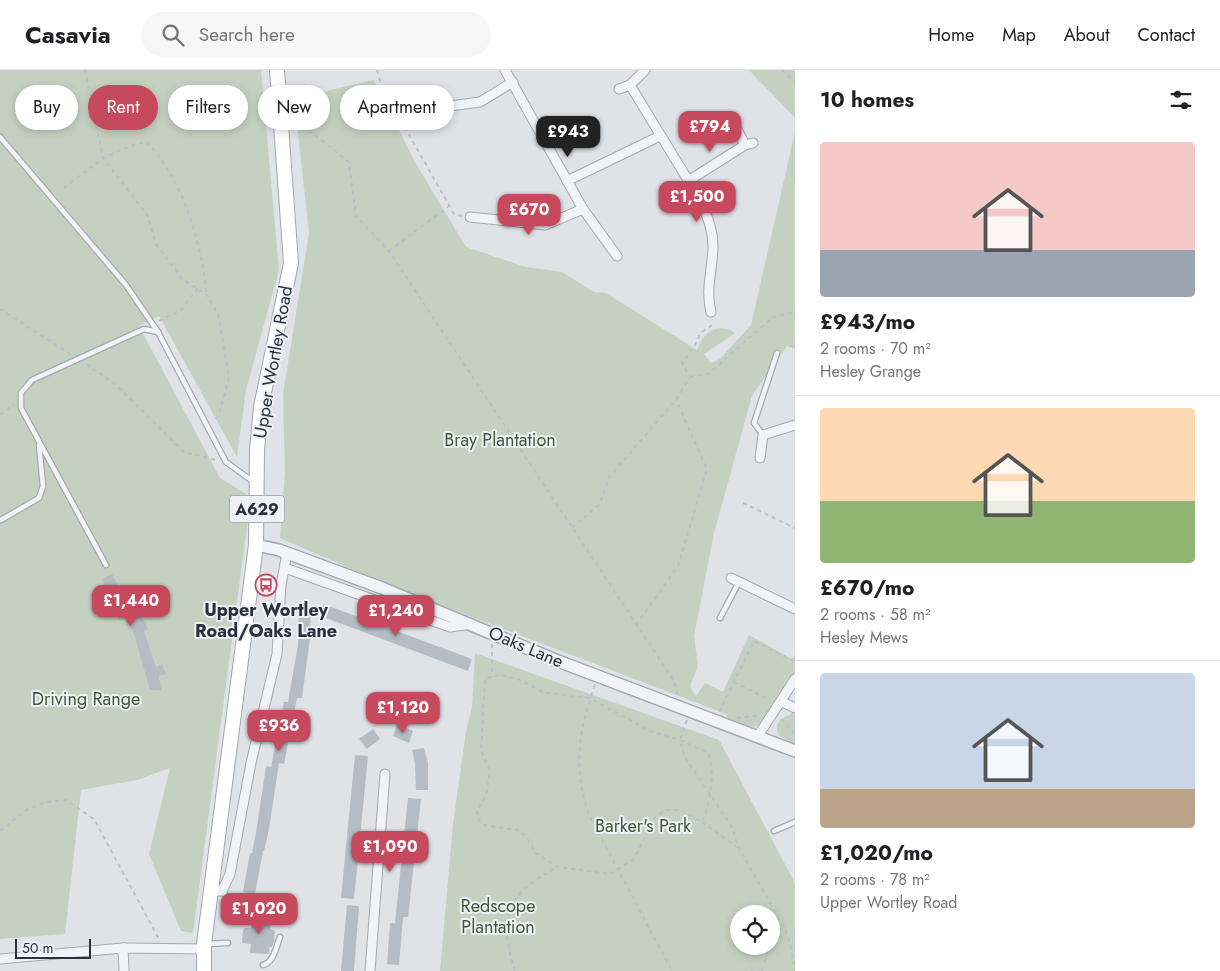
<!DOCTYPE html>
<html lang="en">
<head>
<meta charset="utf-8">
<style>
  body { margin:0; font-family:Jost,sans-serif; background:#f6f6f6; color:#202124; height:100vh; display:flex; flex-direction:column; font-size:19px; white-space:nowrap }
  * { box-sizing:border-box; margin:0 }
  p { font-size:16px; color:#757577 }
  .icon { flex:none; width:28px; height:28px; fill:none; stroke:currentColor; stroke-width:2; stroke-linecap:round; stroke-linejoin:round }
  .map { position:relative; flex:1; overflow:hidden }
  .side { display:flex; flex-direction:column; background:#fff; width:425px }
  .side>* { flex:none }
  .top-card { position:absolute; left:15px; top:15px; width:475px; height:45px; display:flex; gap:10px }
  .controls { position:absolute; left:730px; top:835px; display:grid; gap:10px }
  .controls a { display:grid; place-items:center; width:50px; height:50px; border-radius:50%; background:#fff; box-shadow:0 2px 8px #0003; font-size:25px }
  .scale { position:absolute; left:15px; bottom:12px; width:76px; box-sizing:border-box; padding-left:5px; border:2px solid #29303e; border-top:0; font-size:14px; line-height:18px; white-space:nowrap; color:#29303e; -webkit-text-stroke:4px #eef1f5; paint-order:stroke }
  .price { position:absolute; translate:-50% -42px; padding:0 11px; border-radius:10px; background:#c7495d; color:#fff; font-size:16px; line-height:32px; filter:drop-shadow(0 1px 2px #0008) }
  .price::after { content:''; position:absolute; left:50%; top:30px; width:15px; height:11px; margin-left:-8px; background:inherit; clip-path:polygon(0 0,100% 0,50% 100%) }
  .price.active { background:#222; color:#fff }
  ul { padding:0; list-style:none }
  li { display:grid; align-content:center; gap:10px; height:265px; padding:0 25px }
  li+li { border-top:1px solid #e0e0e0 }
  li span { display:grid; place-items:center; height:155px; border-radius:5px; color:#555 }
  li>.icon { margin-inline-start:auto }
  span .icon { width:90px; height:90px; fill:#fffc; stroke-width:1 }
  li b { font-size:21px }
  h2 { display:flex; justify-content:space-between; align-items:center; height:60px; padding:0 25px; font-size:21px }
  .tag { padding:0 18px; border-radius:22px; background:#fff; box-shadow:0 2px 8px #0003; font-size:18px; line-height:45px }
  .tag.active { background:#c7495d; color:#fff }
  header { display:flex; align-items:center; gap:30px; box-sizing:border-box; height:70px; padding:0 25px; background:#fff; border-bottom:1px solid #e0e0e0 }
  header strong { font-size:24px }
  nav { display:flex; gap:28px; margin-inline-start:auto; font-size:18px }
  .search { width:350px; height:45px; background:#f6f6f6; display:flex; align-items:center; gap:12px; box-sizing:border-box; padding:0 18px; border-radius:28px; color:#757577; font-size:19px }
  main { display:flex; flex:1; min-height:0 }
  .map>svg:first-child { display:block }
  .green { fill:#c5d1c0; fill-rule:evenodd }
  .building { fill:#b6bcc4 }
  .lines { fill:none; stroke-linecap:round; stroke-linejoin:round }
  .service-casing { stroke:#a5a9b1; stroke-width:7 }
  .minor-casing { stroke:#a5a9b1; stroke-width:11 }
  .tertiary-casing { stroke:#a5a9b1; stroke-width:14 }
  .primary-casing { stroke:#9fa7b3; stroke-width:16 }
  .path { stroke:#bdc0c6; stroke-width:2; stroke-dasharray:4 4; stroke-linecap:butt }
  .service { stroke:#f1f3f6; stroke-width:4.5 }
  .minor { stroke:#f1f3f6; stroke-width:9 }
  .tertiary { stroke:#f1f3f6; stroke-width:11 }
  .primary { stroke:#fff; stroke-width:14 }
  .labels { text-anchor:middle; stroke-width:4; stroke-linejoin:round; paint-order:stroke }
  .shield { fill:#eef1f5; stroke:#646a75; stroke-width:1 }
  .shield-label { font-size:16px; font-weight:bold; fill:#29303e }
  .street-label { font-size:18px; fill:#29303e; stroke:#eef1f5 }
  .park-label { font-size:18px; fill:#3d5937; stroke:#eef1f5 }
  .poi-label { font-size:18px; font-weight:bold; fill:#29303e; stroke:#eef1f5 }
</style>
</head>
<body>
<header>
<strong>Casavia</strong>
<div class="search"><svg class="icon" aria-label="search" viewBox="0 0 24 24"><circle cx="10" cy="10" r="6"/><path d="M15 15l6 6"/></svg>Search here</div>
<nav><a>Home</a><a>Map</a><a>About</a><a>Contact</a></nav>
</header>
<main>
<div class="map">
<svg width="795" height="901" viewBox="0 0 795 901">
  <rect width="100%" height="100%" fill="#dfe2e7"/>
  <g class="green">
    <path d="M 0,0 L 261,0 L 279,200 L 246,320 L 237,387 L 159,246 L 139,256 L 220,408 L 251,427 L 193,863 L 181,861 L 149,784 L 170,698 L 137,710 L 81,720 L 65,864 L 0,869 Z"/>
    <path d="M 749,0 L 795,0 L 795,48 Z"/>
    <path d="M 374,10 L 415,92 L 466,177 L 526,197 L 562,202 L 594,222 L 606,223 L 697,280 C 702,264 718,251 735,263 L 704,284 L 711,293 L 720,289 L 751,255 L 795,62 L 795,279 L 787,276 L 752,326 L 714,463 L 694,566 L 698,596 L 690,616 L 696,626 L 705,613 L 723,622 L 749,565 L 792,589 L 795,585 L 795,602 L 761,655 L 753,657 L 728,649 L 726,644 L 383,513 L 280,468 L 285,403 L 283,324 L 309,163 L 295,36 L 330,20 Z"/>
    <path d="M 475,583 L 719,670 L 795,813 L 795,901 L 440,901 L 453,754 L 466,661 L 472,637 ZM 739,844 L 771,844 L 771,876 L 739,876 Z"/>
    <path d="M 795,642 L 795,675 L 778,665 L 777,656 L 781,649 Z"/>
  </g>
  <g class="building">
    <path d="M 112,504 L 133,543 L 138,541 L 148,559 L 144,561 L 156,597 L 162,594 L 166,604 L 159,606 L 161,620 L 150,620 L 134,564 L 125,548 L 120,551 L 110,530 L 97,537 L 90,524 L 105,516 L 102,509 Z"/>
    <path d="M 323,534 L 472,589 L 468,601 L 318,545 Z"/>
    <path d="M 299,539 L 311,539 L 310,568 L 302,628 L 297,628 L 284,694 L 279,693 L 269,759 L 264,781 L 263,781 L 255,824 L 243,822 L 250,783 L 252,783 L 256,763 L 266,696 L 271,697 L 284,632 L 288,632 L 298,575 Z"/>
    <path d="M 397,654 L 413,661 L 409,673 L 393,666 Z"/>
    <path d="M 373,659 L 380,669 L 367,679 L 359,669 Z"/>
    <path d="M 424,678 L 428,693 L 428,720 L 416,720 L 415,694 L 412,680 Z"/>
    <path d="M 355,685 L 368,686 L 354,829 L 341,828 Z"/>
    <path d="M 408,728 L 421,729 L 408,847 L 403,847 L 399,895 L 387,894 L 390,853 L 395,853 Z"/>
    <path d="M 347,835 L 359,836 L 354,901 L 341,901 Z"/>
    <path d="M 253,844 L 270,847 L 270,859 L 275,861 L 274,871 L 272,877 L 269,877 L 269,884 L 250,883 L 251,874 L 242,873 L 243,860 L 245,858 L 251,858 Z"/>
  </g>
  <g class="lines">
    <g class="service-casing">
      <g id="service">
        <path d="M 0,67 L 126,215 L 158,262 L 226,392 L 255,413"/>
        <path d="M 763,365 L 754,353 L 777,283"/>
        <path d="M 1,450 L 39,428 L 43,416 L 39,375"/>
        <path d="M 106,495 L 21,338 L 21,323 L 32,310 L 144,259 L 158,262"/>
        <path d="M 720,548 L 739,512"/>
        <path d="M 774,761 L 795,752"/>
        <path d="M 222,821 L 235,837 L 250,841"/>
        <path d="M 205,874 L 228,873"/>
        <path d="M 263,895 C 274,892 276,877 280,867"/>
      </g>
    </g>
    <g class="minor-casing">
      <g id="minor">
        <path d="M 505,0 L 583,139 L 617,186"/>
        <path d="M 645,0 L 630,15 L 702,133 C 707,147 713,160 713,175 C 713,198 705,219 711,242"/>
        <path d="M 619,19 L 630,15"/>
        <path d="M 442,37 L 480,32 L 513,12"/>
        <path d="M 738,61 L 745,75 L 753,73"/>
        <path d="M 567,111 L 660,66"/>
        <path d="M 688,111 L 745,75"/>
        <path d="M 470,147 L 545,155 L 583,139"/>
        <path d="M 760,388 L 763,365 L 795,355"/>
        <path d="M 285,498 L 450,557 L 471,554"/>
        <path d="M 731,508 L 795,539"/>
        <path d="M 782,632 L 795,638"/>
        <path d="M 758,666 L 795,609"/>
        <path d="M 211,821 L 222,821 L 230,804 L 251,693 L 277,584 L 281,515 L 287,483"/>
        <path d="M 123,878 L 124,901"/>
        <path d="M 0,889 L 123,878 L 204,879"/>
        <path d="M 370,901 L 385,704"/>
      </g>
    </g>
    <g class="tertiary-casing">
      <path id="tertiary" d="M 256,475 L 279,480 L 382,518 L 558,591 L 795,681"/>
    </g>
    <g class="primary-casing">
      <path id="primary" d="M 204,901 L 204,874 L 256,475 L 257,380 L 261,337 L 291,193 L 277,0"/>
    </g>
    <g class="path">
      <path d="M 85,0 L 103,88 L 148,146 L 156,174 L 182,209 L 207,225 L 218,244 L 229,307 L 220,341 L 214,353"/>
      <path d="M 377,0 L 382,17 L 454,144 L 462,146"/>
      <path d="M 782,0 L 795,12"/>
      <path d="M 293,56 L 311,62 L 349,92 L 356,146 L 389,181 L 674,611 L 678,625"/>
      <path d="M 64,118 C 91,97 113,78 147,72 C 185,114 200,169 207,225"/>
      <path d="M 389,181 L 449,136"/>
      <path d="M 0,239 L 72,285"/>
      <path d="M 159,251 L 181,240 L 198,218"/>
      <path d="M 86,294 L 115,314 L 184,382 L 216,390"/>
      <path d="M 690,307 L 708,304 L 773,247 L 795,242"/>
      <path d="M 0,345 L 14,334"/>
      <path d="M 743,433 L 795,458"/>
      <path d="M 572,458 L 600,434 L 609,407 L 676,330 L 690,307 L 682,293 C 689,282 697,276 700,263 L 711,256 L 710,251"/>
      <path d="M 636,555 L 678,496 L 707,399 L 676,330"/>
      <path d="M 492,574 L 492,607"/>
      <path d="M 502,605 L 518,609 L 543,622 L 590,628 L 650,661 L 680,670 L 708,683 C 716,704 710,732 702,752 L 680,740 L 666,740 L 655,747 L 634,789 L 610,804 L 558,797 L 536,783 L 525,765 L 517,760 L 483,755 L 478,749 L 477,740 L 486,726 L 490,701 L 481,681 L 485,608 Z"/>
      <path d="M 734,612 L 770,630"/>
      <path d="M 595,615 C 578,661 573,698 589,745 L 672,901"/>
      <path d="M 719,642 L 754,571 L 795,592"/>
      <path d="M 737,648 L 760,645"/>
      <path d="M 781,649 L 795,664"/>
      <path d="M 687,650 L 680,670 L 684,686 L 732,757 L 739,778 L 785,859 L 791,877 L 795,901"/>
      <path d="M 702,752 L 738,778"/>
      <path d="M 0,761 L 26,740 L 46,732 L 66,730 L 94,749 L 159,869"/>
      <path d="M 771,869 L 778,847"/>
      <path d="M 515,901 C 498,847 506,823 558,797"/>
      <path d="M 750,901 L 762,901"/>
      <path d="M 762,901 L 769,876"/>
    </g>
    <use href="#service" class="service"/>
    <use href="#minor" class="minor"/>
    <use href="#tertiary" class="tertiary"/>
    <use href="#primary" class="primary"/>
  </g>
  <defs>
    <g id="bus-ring" transform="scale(1.125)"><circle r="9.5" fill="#eef1f5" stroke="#c7495d" stroke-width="1.5"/><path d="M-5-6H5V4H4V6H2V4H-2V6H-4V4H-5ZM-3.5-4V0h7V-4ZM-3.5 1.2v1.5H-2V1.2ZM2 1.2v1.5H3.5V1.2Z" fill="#c7495d"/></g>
  </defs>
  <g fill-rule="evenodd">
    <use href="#bus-ring" x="266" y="515"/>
  </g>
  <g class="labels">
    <rect class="shield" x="229.5" y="425.5" width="55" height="27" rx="4"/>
    <g class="shield-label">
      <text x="257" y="445">A629</text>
    </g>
    <g class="street-label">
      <text transform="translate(273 292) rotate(-80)" y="6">Upper Wortley Road</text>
      <text transform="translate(526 577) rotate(23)" y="6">Oaks Lane</text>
    </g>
    <g class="park-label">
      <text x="500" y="376">Bray Plantation</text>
      <text x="86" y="635">Driving Range</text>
      <text x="643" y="762">Barker's Park</text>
      <text x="498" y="842">Redscope<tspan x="498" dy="21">Plantation</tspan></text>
    </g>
    <g class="poi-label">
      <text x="266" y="546">Upper Wortley<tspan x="266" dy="21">Road/Oaks Lane</tspan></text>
    </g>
  </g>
</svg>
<div class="controls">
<a><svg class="icon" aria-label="locate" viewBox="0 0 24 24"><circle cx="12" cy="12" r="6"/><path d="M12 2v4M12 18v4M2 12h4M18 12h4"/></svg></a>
</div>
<div class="scale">50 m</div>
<b class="price" style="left:710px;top:83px">£794</b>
<b class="price active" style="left:568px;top:88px">£943</b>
<b class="price" style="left:697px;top:153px">£1,500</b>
<b class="price" style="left:529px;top:166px">£670</b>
<b class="price" style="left:131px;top:557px">£1,440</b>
<b class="price" style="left:396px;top:567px">£1,240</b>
<b class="price" style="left:403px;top:664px">£1,120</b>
<b class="price" style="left:279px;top:682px">£936</b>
<b class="price" style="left:390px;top:803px">£1,090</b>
<b class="price" style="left:259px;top:865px">£1,020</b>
<div class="top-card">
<a class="tag">Buy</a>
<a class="tag active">Rent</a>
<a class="tag">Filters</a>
<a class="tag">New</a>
<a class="tag">Apartment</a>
</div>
</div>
<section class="side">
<h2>10 homes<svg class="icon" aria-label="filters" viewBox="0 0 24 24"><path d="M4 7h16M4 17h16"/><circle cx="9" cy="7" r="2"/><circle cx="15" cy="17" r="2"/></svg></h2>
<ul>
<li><span style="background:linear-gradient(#f6c9c9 70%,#9aa5b1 0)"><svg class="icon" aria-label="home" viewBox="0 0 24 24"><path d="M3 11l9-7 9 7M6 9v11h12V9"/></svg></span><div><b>£943/mo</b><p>2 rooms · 70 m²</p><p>Hesley Grange</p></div></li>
<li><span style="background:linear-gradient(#ffd9b3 60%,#8fb573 0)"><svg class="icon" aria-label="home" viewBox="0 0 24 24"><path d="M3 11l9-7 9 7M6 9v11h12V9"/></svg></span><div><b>£670/mo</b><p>2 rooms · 58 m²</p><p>Hesley Mews</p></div></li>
<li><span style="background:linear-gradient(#c9d6e8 75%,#b9a48a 0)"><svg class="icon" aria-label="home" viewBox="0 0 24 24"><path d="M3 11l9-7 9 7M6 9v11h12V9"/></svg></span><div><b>£1,020/mo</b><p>2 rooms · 78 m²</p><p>Upper Wortley Road</p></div></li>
</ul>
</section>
</main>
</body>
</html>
